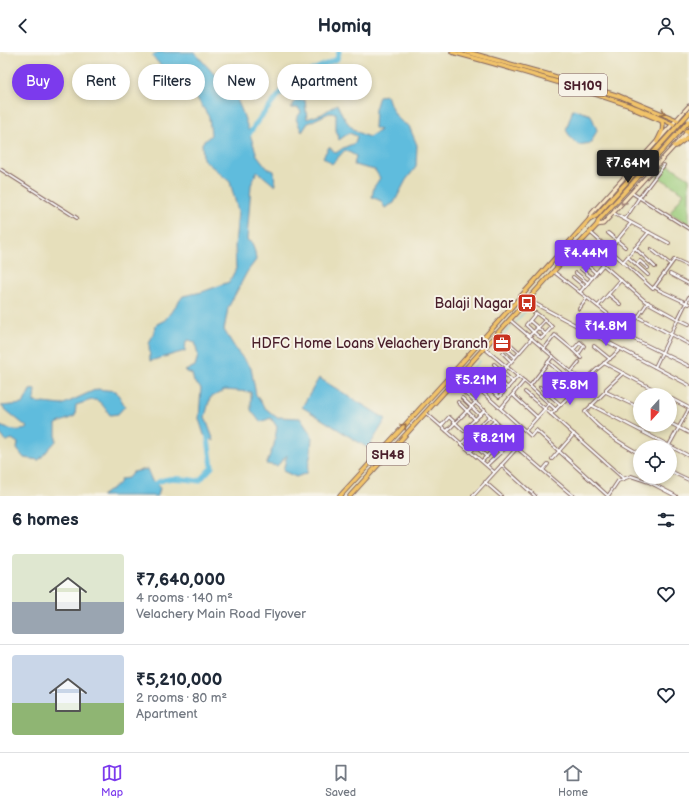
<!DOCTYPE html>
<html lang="en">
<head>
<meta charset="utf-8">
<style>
  body { margin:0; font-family:"Balsamiq Sans",sans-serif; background:#f6f6f7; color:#1f2937; height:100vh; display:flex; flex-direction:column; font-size:15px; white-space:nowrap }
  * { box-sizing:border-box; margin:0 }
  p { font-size:13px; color:#747a83 }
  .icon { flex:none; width:22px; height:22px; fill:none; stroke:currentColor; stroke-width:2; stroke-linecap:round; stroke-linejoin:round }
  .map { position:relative; height:444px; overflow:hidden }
  .details { display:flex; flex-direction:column; background:#fff; flex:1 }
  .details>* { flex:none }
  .top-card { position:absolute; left:12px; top:12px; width:400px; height:36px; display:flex; gap:8px }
  .needle { width:26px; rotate:201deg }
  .buttons { position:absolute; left:633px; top:336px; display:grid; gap:8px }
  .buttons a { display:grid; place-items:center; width:44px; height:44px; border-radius:50%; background:#fff; box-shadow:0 2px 6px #0003; font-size:20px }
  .price { position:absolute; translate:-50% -34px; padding:0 9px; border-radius:4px; background:#7c3aed; color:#fff; font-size:13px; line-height:26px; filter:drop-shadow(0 1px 2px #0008) }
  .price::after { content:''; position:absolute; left:50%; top:24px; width:12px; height:9px; margin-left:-6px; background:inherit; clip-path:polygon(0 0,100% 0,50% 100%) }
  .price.current { background:#222; color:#fff }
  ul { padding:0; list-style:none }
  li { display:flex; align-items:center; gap:12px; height:100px; padding:0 12px }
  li+li { border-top:1px solid #e0e1e3 }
  li span { display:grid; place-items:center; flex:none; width:112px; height:80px; border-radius:4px; color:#555 }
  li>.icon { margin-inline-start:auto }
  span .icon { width:48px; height:48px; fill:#fffc; stroke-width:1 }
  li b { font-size:17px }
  h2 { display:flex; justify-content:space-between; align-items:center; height:48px; padding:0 12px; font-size:17px }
  .chip { padding:0 14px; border-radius:18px; background:#fff; box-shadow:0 2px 6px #0003; font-size:14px; line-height:36px }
  .chip.current { background:#7c3aed; color:#fff }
  header { display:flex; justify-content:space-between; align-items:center; height:52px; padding:0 12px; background:#fff; font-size:18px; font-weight:600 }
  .dock { display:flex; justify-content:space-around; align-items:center; height:56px; border-top:1px solid #e0e1e3; background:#fff; font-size:11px; color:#747a83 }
  .dock a { display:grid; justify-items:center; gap:2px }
  .dock .current { color:#7c3aed }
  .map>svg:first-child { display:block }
  .green { fill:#9ccc7b; stroke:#737653 }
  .water { fill:#5fbcdd; stroke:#546e84 }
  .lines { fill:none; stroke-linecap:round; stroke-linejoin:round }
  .stream { stroke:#5fbcdd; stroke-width:1 }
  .river { stroke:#5fbcdd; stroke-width:5 }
  .street-casing { stroke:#81625d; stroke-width:4 }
  .secondary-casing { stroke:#81625d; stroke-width:5 }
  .primary-casing { stroke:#81625d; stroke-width:5.5 }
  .street { stroke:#fff; stroke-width:2 }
  .secondary { stroke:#f9e7c3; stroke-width:3 }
  .primary { stroke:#f1c36a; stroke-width:3.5 }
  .primary-bridge-casing { stroke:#81625d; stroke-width:5.5; stroke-linecap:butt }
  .primary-bridge { stroke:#f1c36a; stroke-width:3.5 }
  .oneway { stroke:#956947 }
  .oneway2 { stroke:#a28377 }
  .labels { text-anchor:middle; stroke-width:4; stroke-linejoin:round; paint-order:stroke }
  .shield { fill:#f7f3e8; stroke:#7e5f64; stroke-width:1 }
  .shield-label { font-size:13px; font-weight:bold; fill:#4a1f2b }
  .poi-label { font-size:14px; fill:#4a1f2b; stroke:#f7f3e8; text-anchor:end }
</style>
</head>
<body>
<header><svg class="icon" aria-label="back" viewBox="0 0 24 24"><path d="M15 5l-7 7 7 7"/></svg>Homiq<svg class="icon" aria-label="person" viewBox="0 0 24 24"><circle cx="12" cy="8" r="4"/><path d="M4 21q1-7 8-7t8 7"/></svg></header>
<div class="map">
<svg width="689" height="444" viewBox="0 0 689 444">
  <rect width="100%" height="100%" fill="#f7f3e8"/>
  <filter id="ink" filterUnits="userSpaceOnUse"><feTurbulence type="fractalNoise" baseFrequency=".025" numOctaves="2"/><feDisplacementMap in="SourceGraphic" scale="8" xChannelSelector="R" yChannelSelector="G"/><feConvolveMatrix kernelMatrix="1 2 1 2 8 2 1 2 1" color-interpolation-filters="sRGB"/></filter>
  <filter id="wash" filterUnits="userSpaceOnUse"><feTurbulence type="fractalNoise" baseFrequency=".012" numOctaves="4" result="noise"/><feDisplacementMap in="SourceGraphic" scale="16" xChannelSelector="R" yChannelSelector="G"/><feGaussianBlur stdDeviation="0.9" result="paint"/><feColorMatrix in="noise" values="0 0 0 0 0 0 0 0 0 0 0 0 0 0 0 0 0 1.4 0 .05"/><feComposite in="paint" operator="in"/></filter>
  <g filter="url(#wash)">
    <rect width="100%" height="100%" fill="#e6dfbb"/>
    <path class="green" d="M 667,112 L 689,126 L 689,172 L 670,161 L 684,141 L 657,124 Z"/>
    <g class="water">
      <path d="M 158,0 L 194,0 L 215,23 L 230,31 L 242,59 L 257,103 L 267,116 L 274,119 L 275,134 L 257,119 L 251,133 L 247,188 L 252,191 L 255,200 L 256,208 L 247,220 L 228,256 L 224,278 L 237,299 L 251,316 L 256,343 L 264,355 L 276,365 L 300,366 L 312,384 L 311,400 L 307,421 L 296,425 L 283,419 L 287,403 L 277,414 L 266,412 L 274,393 L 277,375 L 271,366 L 260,370 L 251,358 L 251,340 L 225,338 L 210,346 L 205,365 L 214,389 L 204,383 L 199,367 L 201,336 L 194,330 L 192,322 L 185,319 L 195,314 L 198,304 L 195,290 L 189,288 L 186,289 L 185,299 L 150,309 L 149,292 L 157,272 L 165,268 L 183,244 L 202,240 L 229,230 L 236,217 L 235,194 L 238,159 L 230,130 L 203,107 L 202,91 L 211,83 L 209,65 L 190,35 L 168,21 L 152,4 Z"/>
      <path d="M 387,43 C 391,56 395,68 409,74 L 417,93 L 416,115 L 406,128 L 394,151 L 385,156 L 381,149 L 372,145 L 374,135 L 380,126 L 375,118 L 354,113 L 356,104 L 345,98 L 332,112 L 323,105 L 329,95 L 336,101 L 343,96 L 355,91 L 357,84 L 349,81 L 339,88 L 336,78 L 336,61 L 329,61 L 308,71 L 302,80 L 296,67 L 301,60 L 298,56 L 291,56 L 295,49 L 305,48 L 307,67 L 322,62 L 337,52 C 344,68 352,80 369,85 L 380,78 L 374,76 L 375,57 L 379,44 Z"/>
      <path d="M 573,57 L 591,63 L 597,78 L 591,91 L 578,93 L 571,86 L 566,78 Z"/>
      <path d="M 319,326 L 386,367 L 368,396 L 302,355 Z"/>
      <path d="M 35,337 L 34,350 L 62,353 L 97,337 L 116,339 L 125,354 L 118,362 L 110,363 C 96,344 98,346 76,353 L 75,364 L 56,372 L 56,389 L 39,408 L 24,406 L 17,397 L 18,391 L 12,387 L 6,389 L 0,382 L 0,374 C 10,378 19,380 28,376 L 1,354 L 23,352 L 30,338 Z"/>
      <path d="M 147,417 L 152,429 L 155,431 L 160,436 L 158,444 L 101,444 L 118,432 L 121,427 L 128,426 L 133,420 Z"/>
    </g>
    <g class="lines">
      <g class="stream">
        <path d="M 515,271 L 530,254"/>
        <path d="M 491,296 L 512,274"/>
        <path d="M 467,321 L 480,309"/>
      </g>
      <g class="river">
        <path d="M 246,87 L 257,70 L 291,28 L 337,7 L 339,0"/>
        <path d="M 150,435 C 167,422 180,427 199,429 L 212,415 L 207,380"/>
      </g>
    </g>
  </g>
  <g filter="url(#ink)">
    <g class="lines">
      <g class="street-casing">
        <g id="street">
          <path d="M 0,117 L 77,166"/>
          <path d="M 632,141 L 689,177"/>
          <path d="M 613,161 L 669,191"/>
          <path d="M 625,167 L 639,146 L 664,113"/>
          <path d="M 590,180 L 653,237 L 674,208 L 676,208 L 689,214"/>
          <path d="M 608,181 L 625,195"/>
          <path d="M 579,192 L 645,249 L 678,267 L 655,315"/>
          <path d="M 635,196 L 655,215"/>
          <path d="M 651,197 L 670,212"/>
          <path d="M 609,198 L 631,171"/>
          <path d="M 628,205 L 648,223"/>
          <path d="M 623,210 L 649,180"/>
          <path d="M 586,212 L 596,221"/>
          <path d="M 637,212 L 640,209 L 648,216"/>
          <path d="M 581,217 L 592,226"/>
          <path d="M 554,220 L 627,277 L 638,265 L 689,292"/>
          <path d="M 576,221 L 588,231"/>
          <path d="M 670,222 L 689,232"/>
          <path d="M 573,225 L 585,235"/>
          <path d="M 654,235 L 659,238 L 689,252"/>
          <path d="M 580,240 L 603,213"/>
          <path d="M 609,243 L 620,252"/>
          <path d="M 689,245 L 678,267 L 689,272"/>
          <path d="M 528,248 L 689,333"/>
          <path d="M 598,254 L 621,228"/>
          <path d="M 579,257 L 587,246"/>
          <path d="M 638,265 L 648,250"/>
          <path d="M 510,268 L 583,330"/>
          <path d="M 530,269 L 545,282"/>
          <path d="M 529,284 C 535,279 540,274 545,268 L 552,275 L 542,286 C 536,284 532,278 527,274 L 526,273 L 536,261 L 545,268"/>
          <path d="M 632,286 L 689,314"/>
          <path d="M 510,292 L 519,300"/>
          <path d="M 594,294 L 610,307"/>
          <path d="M 484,296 L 530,334 L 556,358"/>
          <path d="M 506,297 L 515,305"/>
          <path d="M 544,297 L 555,283 L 573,298"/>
          <path d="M 620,297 L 613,304 L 596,318 L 551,362 L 624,427"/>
          <path d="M 503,301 L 511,309"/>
          <path d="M 578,303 L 584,294 L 580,290 L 573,298 L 581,306"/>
          <path d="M 548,310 L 579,336"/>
          <path d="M 604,311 L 664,343"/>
          <path d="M 494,312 L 513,330"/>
          <path d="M 479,318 L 503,341"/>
          <path d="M 488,319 L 508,336"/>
          <path d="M 541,320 L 569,345"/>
          <path d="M 571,320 L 579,310"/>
          <path d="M 461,321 L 531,384 L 536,378 L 608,444"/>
          <path d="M 623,321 L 606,337 L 606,340 L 640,356"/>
          <path d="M 479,327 L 499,345 L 500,344 L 518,324"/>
          <path d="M 453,331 C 476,350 497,370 517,392 L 517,396"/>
          <path d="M 554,332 L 562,322"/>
          <path d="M 530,334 L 553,304"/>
          <path d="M 540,335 L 561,353"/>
          <path d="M 606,339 L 585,360 C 601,379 618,390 640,402"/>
          <path d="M 525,340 L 551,362"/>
          <path d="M 484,341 L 532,286"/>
          <path d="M 513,343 L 537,365"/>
          <path d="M 462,346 L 480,363"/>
          <path d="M 670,346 L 689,356"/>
          <path d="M 458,350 L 475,367"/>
          <path d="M 591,353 L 689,404"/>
          <path d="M 501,356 L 524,329"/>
          <path d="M 426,361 L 494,420"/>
          <path d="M 670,371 L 689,381"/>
          <path d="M 441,374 L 449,365 L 464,379"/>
          <path d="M 468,374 L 485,358"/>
          <path d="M 478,376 L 501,401"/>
          <path d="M 526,378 L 549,352"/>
          <path d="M 447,379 L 476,350"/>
          <path d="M 472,391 L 487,405"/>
          <path d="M 461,392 L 490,364"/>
          <path d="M 668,395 L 689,357"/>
          <path d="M 466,396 L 495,369"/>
          <path d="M 517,396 L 573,444"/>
          <path d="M 470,400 L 499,373"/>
          <path d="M 552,407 L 574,382"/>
          <path d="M 482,409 L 496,395"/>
          <path d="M 487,413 L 514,388"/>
          <path d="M 501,413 L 535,444"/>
          <path d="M 543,418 L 548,412"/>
          <path d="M 670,419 L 689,428"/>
          <path d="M 485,430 L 501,444"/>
          <path d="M 473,444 L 517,396"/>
          <path d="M 608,444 L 618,429 L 631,424 L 649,430 L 676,444"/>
        </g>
      </g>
      <g class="secondary-casing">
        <g id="secondary">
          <path d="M 589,168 L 592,161 L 689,54"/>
          <path d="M 597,173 L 603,172 L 613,161 L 689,78"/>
        </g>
      </g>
      <g class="primary-casing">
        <g id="primary">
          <path d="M 452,0 C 515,17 578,35 639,57 C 656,64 672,72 689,80"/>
          <path d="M 467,0 L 546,22 L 619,44 L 689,73"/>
          <path d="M 634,57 L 662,69 C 665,77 660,83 657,90"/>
          <path d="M 674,94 L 676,94 L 689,84"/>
          <path d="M 340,444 L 449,325 L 589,168 L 596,164 L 605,154"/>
          <path d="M 350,444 L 553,220 L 597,173 L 599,168 L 609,157"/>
        </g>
      </g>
      <use href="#street" class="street"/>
      <use href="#secondary" class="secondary"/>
      <use href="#primary" class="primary"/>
      <g class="primary-bridge-casing">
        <g id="primary-bridge">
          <path d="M 605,154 L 689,61"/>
          <path d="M 609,157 L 689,69"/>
        </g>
      </g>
      <use href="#primary-bridge" class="primary-bridge"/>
    </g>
    <defs><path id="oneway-chevron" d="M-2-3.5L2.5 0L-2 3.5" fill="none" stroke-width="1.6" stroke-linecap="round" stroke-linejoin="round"/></defs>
    <g class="oneway">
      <use href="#oneway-chevron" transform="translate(663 61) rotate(21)"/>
      <use href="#oneway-chevron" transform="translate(404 374) rotate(-47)"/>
    </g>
    <use class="oneway2" href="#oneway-chevron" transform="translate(623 150) rotate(131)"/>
  </g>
  <defs>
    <g id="bus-square" transform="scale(1)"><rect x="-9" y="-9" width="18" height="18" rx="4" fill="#c8321e" stroke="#f7f3e8"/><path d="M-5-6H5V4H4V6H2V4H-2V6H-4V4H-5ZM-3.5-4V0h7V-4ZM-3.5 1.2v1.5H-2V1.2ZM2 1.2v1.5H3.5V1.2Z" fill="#fff"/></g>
    <g id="office-square" transform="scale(1)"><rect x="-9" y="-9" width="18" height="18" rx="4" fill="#c8321e" stroke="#f7f3e8"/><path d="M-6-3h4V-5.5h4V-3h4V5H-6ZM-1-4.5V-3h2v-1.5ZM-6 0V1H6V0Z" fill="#fff"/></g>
  </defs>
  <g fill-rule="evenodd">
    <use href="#bus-square" x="527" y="251"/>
    <use href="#office-square" x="502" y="291"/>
  </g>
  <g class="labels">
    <g class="shield">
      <rect x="559" y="22" width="48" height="22" rx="3"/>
      <rect x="367" y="391" width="42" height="22" rx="3"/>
    </g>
    <g class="shield-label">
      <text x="583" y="38">SH109</text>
      <text x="388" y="407">SH48</text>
    </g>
    <g class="poi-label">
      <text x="513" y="256">Balaji Nagar</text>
      <text x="488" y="296">HDFC Home Loans Velachery Branch</text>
    </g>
  </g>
</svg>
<div class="buttons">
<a><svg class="needle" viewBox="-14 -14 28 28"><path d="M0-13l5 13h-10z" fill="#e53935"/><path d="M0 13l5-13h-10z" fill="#747a83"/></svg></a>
<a><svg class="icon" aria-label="locate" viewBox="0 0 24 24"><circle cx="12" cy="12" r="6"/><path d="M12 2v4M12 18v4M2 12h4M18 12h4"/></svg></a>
</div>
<b class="price current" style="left:628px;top:132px">₹7.64M</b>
<b class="price" style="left:586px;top:222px">₹4.44M</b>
<b class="price" style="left:606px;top:295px">₹14.8M</b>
<b class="price" style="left:476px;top:349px">₹5.21M</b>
<b class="price" style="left:570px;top:354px">₹5.8M</b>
<b class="price" style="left:494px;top:407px">₹8.21M</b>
<div class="top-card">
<a class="chip current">Buy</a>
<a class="chip">Rent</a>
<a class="chip">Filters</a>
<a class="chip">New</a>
<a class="chip">Apartment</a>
</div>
</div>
<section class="details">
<h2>6 homes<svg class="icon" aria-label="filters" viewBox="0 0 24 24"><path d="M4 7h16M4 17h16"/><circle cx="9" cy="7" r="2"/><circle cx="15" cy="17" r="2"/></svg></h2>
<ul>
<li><span style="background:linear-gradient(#dfe7d0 60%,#9aa5b1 0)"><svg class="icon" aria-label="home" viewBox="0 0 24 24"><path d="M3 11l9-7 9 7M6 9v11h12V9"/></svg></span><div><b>₹7,640,000</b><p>4 rooms · 140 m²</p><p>Velachery Main Road Flyover</p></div><svg class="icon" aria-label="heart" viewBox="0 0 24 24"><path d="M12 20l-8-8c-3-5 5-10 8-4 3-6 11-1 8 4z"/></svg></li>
<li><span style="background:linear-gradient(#c9d6e8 60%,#8fb573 0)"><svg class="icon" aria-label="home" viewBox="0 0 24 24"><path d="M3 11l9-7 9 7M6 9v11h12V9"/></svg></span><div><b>₹5,210,000</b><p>2 rooms · 80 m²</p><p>Apartment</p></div><svg class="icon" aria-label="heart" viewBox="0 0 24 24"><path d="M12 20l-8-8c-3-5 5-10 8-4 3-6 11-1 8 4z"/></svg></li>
</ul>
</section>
<nav class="dock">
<a class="current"><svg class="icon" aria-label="map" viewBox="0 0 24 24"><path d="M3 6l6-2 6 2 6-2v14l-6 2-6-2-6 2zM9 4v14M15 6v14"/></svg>Map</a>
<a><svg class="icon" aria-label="saved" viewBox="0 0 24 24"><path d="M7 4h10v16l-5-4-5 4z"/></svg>Saved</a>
<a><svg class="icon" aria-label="home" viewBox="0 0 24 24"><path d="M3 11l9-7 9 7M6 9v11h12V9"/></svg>Home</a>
</nav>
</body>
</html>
